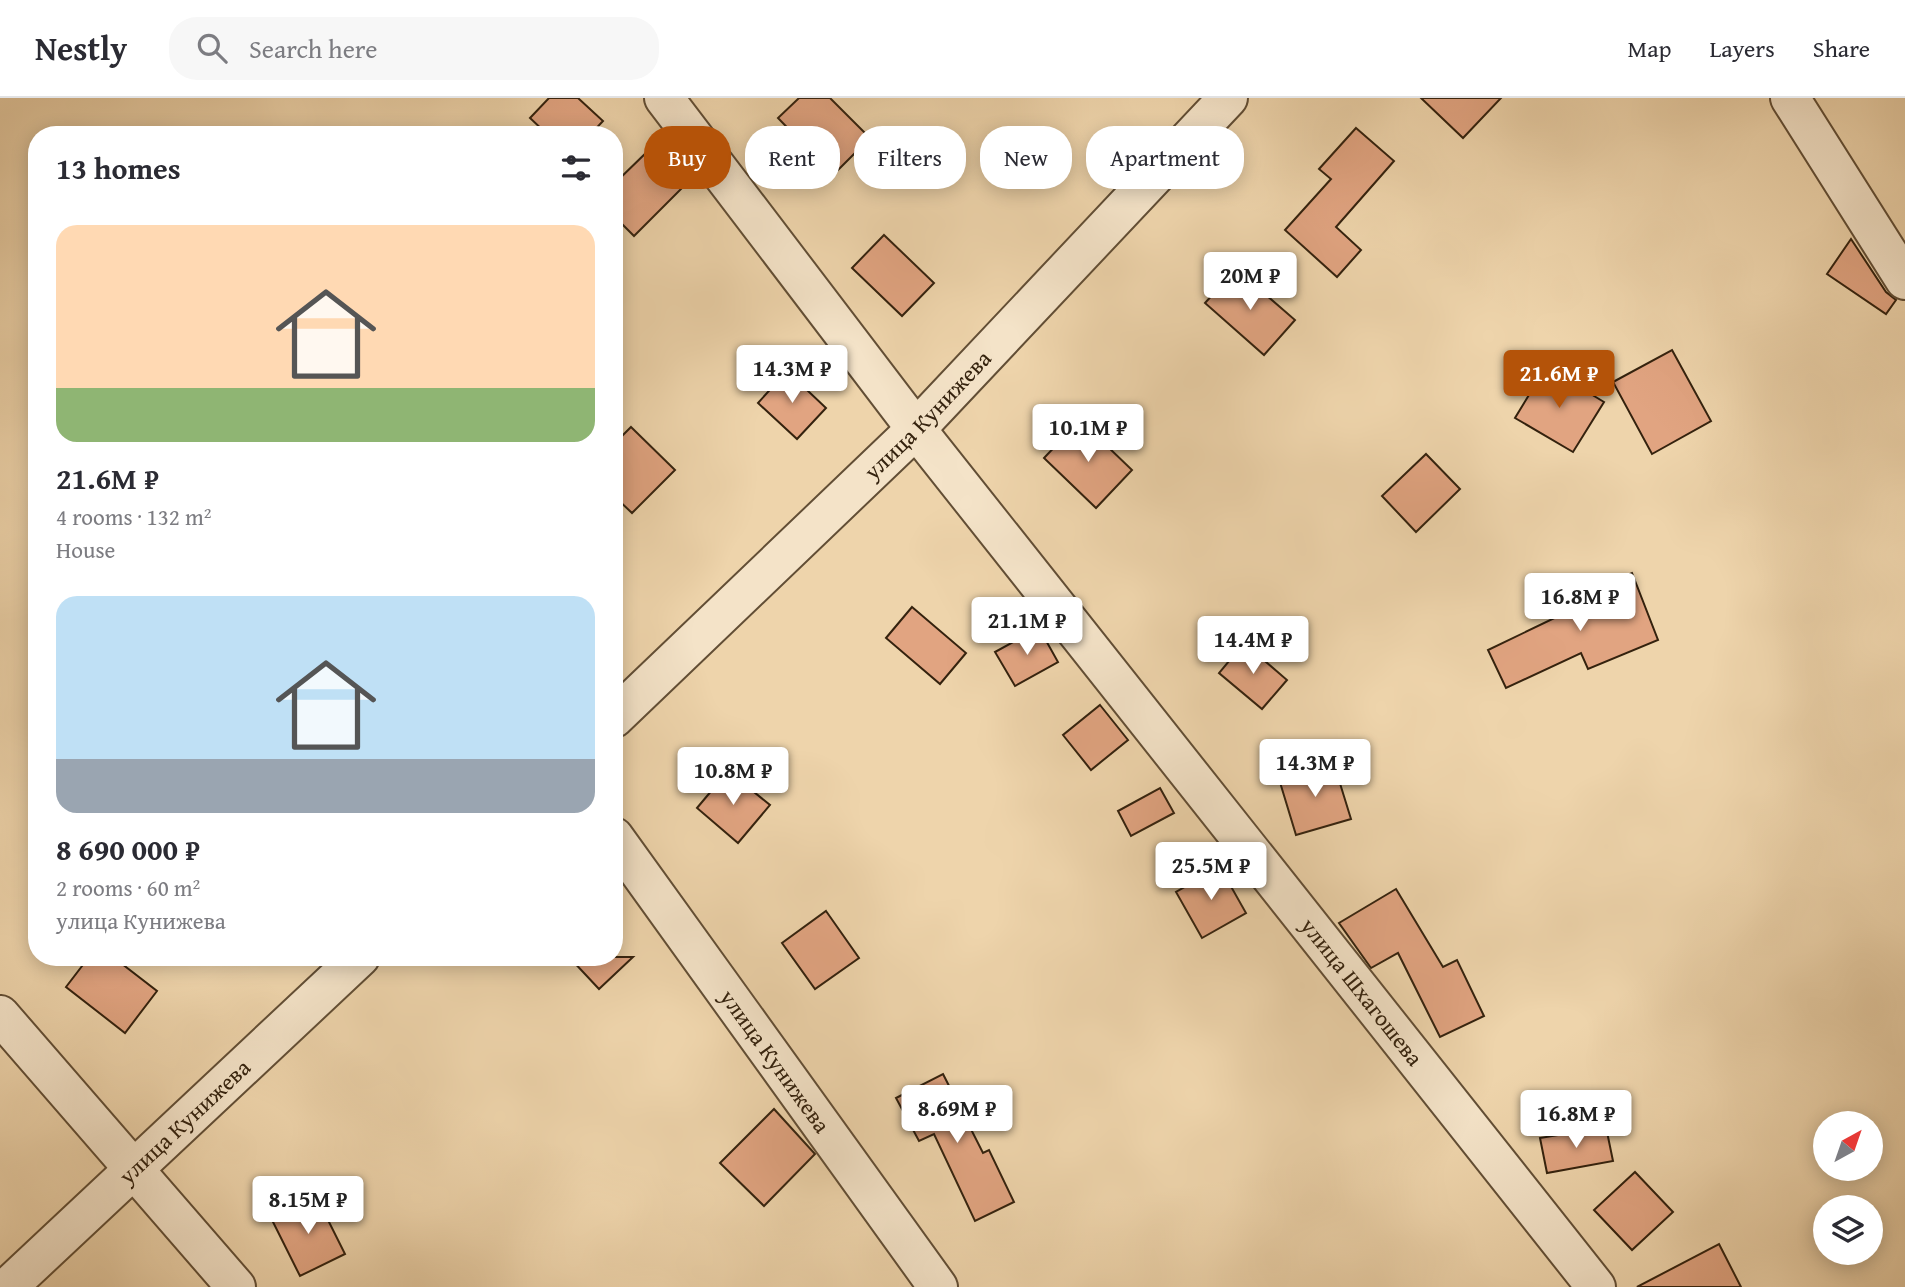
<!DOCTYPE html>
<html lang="en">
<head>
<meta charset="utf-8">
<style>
  body { margin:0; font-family:"Gentium Book Plus",serif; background:#f7f7f7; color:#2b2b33; height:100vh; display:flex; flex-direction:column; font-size:26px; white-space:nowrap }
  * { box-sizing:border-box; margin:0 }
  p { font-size:23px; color:#7c7c81 }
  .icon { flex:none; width:38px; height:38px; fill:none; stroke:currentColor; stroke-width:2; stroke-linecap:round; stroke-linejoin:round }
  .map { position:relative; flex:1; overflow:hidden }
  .details { position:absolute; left:28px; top:28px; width:595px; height:840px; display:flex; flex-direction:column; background:#fff; border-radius:28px; box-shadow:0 4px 18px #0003 }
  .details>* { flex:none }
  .guide { position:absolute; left:644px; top:28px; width:665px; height:63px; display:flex; gap:14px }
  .needle { width:46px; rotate:40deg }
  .fabs { position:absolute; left:1813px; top:1013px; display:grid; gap:14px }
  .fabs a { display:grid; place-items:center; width:70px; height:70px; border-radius:50%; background:#fff; box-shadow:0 4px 18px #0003; font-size:35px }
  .price { position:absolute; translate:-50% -60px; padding:0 16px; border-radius:7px; background:#fff; color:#222; font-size:23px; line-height:46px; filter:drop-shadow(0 2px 4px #0008) }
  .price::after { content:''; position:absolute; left:50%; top:42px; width:21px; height:16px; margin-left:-10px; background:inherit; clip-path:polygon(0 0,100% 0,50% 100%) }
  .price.selected { background:#b45309; color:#fff }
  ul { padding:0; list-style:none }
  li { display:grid; align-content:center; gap:14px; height:371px; padding:0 28px }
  li span { display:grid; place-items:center; height:217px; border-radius:21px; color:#555 }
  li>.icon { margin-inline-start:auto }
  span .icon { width:126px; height:126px; fill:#fffc; stroke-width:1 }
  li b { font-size:30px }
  h2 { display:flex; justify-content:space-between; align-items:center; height:84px; padding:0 28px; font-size:30px }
  .pill { padding:0 24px; border-radius:28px; background:#fff; box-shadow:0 4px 18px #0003; font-size:24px; line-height:63px }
  .pill.selected { background:#b45309; color:#fff }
  header { display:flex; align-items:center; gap:42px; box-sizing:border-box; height:98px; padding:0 35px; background:#fff; border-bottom:2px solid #e1e1e2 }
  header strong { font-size:33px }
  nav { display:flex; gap:38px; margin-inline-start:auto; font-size:24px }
  .search { width:490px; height:63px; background:#f7f7f7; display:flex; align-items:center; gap:18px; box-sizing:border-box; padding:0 24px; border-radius:28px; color:#7c7c81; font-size:26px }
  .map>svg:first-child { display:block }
  .building { fill:#e1a481; stroke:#34220e; stroke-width:2 }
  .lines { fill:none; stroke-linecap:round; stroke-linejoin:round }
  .minor-casing { stroke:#624e35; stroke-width:42 }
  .tertiary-casing { stroke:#624e35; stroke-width:42 }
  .minor { stroke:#f4e3c8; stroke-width:38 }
  .tertiary { stroke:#f4e3c8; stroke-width:38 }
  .labels { text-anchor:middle; stroke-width:5; stroke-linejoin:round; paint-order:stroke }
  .street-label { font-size:23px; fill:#34220e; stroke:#f4e3c8 }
</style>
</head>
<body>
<header>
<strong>Nestly</strong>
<div class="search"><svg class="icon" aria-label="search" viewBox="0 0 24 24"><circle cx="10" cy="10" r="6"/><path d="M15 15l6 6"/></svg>Search here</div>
<nav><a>Map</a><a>Layers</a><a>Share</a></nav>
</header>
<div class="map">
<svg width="1905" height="1189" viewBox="0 0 1905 1189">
  <rect width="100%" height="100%" fill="#eed4ab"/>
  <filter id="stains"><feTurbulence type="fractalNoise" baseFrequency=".00286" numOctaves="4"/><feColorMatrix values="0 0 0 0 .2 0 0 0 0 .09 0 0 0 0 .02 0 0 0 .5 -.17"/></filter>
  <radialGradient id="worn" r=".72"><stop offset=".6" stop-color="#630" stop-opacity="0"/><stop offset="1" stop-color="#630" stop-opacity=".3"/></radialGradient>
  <g class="building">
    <path d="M 549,0 L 578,0 L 603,23 L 590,37 L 548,37 L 530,20 Z"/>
    <path d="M 799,0 L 830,0 L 870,40 L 833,77 L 778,20 Z"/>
    <path d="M 1421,0 L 1501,0 L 1463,40 Z"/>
    <path d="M 1356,30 L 1394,63 L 1336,129 L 1361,152 L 1337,179 L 1285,132 L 1331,81 L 1319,71 Z"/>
    <path d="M 650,51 L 685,87 L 634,138 L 614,118 L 614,86 Z"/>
    <path d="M 884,137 L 934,185 L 902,218 L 852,170 Z"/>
    <path d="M 1851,141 L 1886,194 L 1896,202 L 1886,216 L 1827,176 Z"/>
    <path d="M 1236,171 L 1295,222 L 1264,257 L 1205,205 Z"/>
    <path d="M 1672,252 L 1711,323 L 1652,356 L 1613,284 Z"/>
    <path d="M 1546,269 L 1604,304 L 1573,354 L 1515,320 Z"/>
    <path d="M 787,273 L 826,310 L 797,341 L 758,305 Z"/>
    <path d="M 1080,322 L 1132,372 L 1096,410 L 1044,360 Z"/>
    <path d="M 631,329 L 675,372 L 632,415 L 614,398 L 614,346 Z"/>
    <path d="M 1426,356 L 1460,391 L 1416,434 L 1382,398 Z"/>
    <path d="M 1632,475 L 1658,542 L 1588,571 L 1581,555 L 1506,590 L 1488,552 L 1565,515 L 1561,504 Z"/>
    <path d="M 912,509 L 966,555 L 940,586 L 886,540 Z"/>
    <path d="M 1039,530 L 1058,564 L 1015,588 L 995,554 Z"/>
    <path d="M 1244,545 L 1287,582 L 1262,611 L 1219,575 Z"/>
    <path d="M 1100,607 L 1128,642 L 1091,672 L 1063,637 Z"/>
    <path d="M 1334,666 L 1351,721 L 1296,737 L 1279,681 Z"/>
    <path d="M 728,673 L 770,707 L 738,745 L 697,710 Z"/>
    <path d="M 1160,690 L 1174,715 L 1131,738 L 1118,713 Z"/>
    <path d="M 1220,769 L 1246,815 L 1202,840 L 1176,794 Z"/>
    <path d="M 1396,791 L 1443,869 L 1457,862 L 1484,918 L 1440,939 L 1398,855 L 1371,870 L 1339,825 Z"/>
    <path d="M 826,813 L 859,860 L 815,891 L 782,845 Z"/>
    <path d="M 89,859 L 113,859 L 157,893 L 125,935 L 66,889 Z"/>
    <path d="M 569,859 L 633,859 L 599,891 Z"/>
    <path d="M 943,976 L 983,1055 L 989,1052 L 1014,1104 L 975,1123 L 934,1036 L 919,1043 L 896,1000 Z"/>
    <path d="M 774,1011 L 815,1056 L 764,1108 L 720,1065 Z"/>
    <path d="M 1606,1029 L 1613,1063 L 1547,1075 L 1540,1040 Z"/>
    <path d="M 1635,1074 L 1673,1114 L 1632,1152 L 1594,1112 Z"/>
    <path d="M 316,1098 L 345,1156 L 300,1178 L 271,1120 Z"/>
    <path d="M 1719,1146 L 1741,1189 L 1637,1189 Z"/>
  </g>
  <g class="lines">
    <g class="minor-casing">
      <g id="minor">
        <path id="s1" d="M 664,0 L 916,331 L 1596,1189"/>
        <path d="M 1790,0 L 1905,182"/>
        <path id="s2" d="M 614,739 L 938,1189"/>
        <path d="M 0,917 L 236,1189"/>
      </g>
    </g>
    <g class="tertiary-casing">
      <g id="tertiary">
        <path id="s3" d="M 614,620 L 916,331 L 1228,0"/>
        <path id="s4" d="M 8,1189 L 360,859"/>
      </g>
    </g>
    <use href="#minor" class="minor"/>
    <use href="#tertiary" class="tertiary"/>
  </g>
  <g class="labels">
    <g class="street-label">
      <text dy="8" stroke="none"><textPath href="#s3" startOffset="436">улица Кунижева</textPath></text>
      <text dy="8" stroke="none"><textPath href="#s1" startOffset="1134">улица Шхагошева</textPath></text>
      <text dy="8" stroke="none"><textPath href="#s2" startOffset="276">улица Кунижева</textPath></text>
      <text dy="8" stroke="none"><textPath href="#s4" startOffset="242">улица Кунижева</textPath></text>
    </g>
  </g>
  <rect width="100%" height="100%" filter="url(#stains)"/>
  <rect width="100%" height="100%" fill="url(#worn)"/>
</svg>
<div class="fabs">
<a><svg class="needle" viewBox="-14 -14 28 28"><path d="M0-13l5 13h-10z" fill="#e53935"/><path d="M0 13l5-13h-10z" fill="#7c7c81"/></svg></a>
<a><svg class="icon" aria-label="layers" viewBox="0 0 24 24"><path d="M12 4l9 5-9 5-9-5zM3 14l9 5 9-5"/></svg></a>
</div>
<b class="price" style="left:1250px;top:214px">20M ₽</b>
<b class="price" style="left:792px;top:307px">14.3M ₽</b>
<b class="price selected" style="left:1559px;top:312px">21.6M ₽</b>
<b class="price" style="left:1088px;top:366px">10.1M ₽</b>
<b class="price" style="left:1580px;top:535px">16.8M ₽</b>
<b class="price" style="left:1027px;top:559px">21.1M ₽</b>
<b class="price" style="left:1253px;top:578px">14.4M ₽</b>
<b class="price" style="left:1315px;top:701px">14.3M ₽</b>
<b class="price" style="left:733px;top:709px">10.8M ₽</b>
<b class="price" style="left:1211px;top:804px">25.5M ₽</b>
<b class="price" style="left:957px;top:1047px">8.69M ₽</b>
<b class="price" style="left:1576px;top:1052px">16.8M ₽</b>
<b class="price" style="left:308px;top:1138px">8.15M ₽</b>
<div class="guide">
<a class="pill selected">Buy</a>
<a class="pill">Rent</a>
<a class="pill">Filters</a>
<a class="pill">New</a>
<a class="pill">Apartment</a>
</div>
<section class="details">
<h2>13 homes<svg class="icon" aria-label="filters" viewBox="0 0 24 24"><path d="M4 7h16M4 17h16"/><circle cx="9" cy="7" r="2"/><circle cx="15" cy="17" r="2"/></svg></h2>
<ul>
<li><span style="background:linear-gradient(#ffd9b3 75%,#8fb573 0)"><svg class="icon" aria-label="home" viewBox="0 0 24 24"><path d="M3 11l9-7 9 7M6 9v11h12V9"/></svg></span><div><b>21.6M ₽</b><p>4 rooms · 132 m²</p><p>House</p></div></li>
<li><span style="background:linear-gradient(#bfe0f5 75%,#9aa5b1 0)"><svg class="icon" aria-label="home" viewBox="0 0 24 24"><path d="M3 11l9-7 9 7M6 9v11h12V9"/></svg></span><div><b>8 690 000 ₽</b><p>2 rooms · 60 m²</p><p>улица Кунижева</p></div></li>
</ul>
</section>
</div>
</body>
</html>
